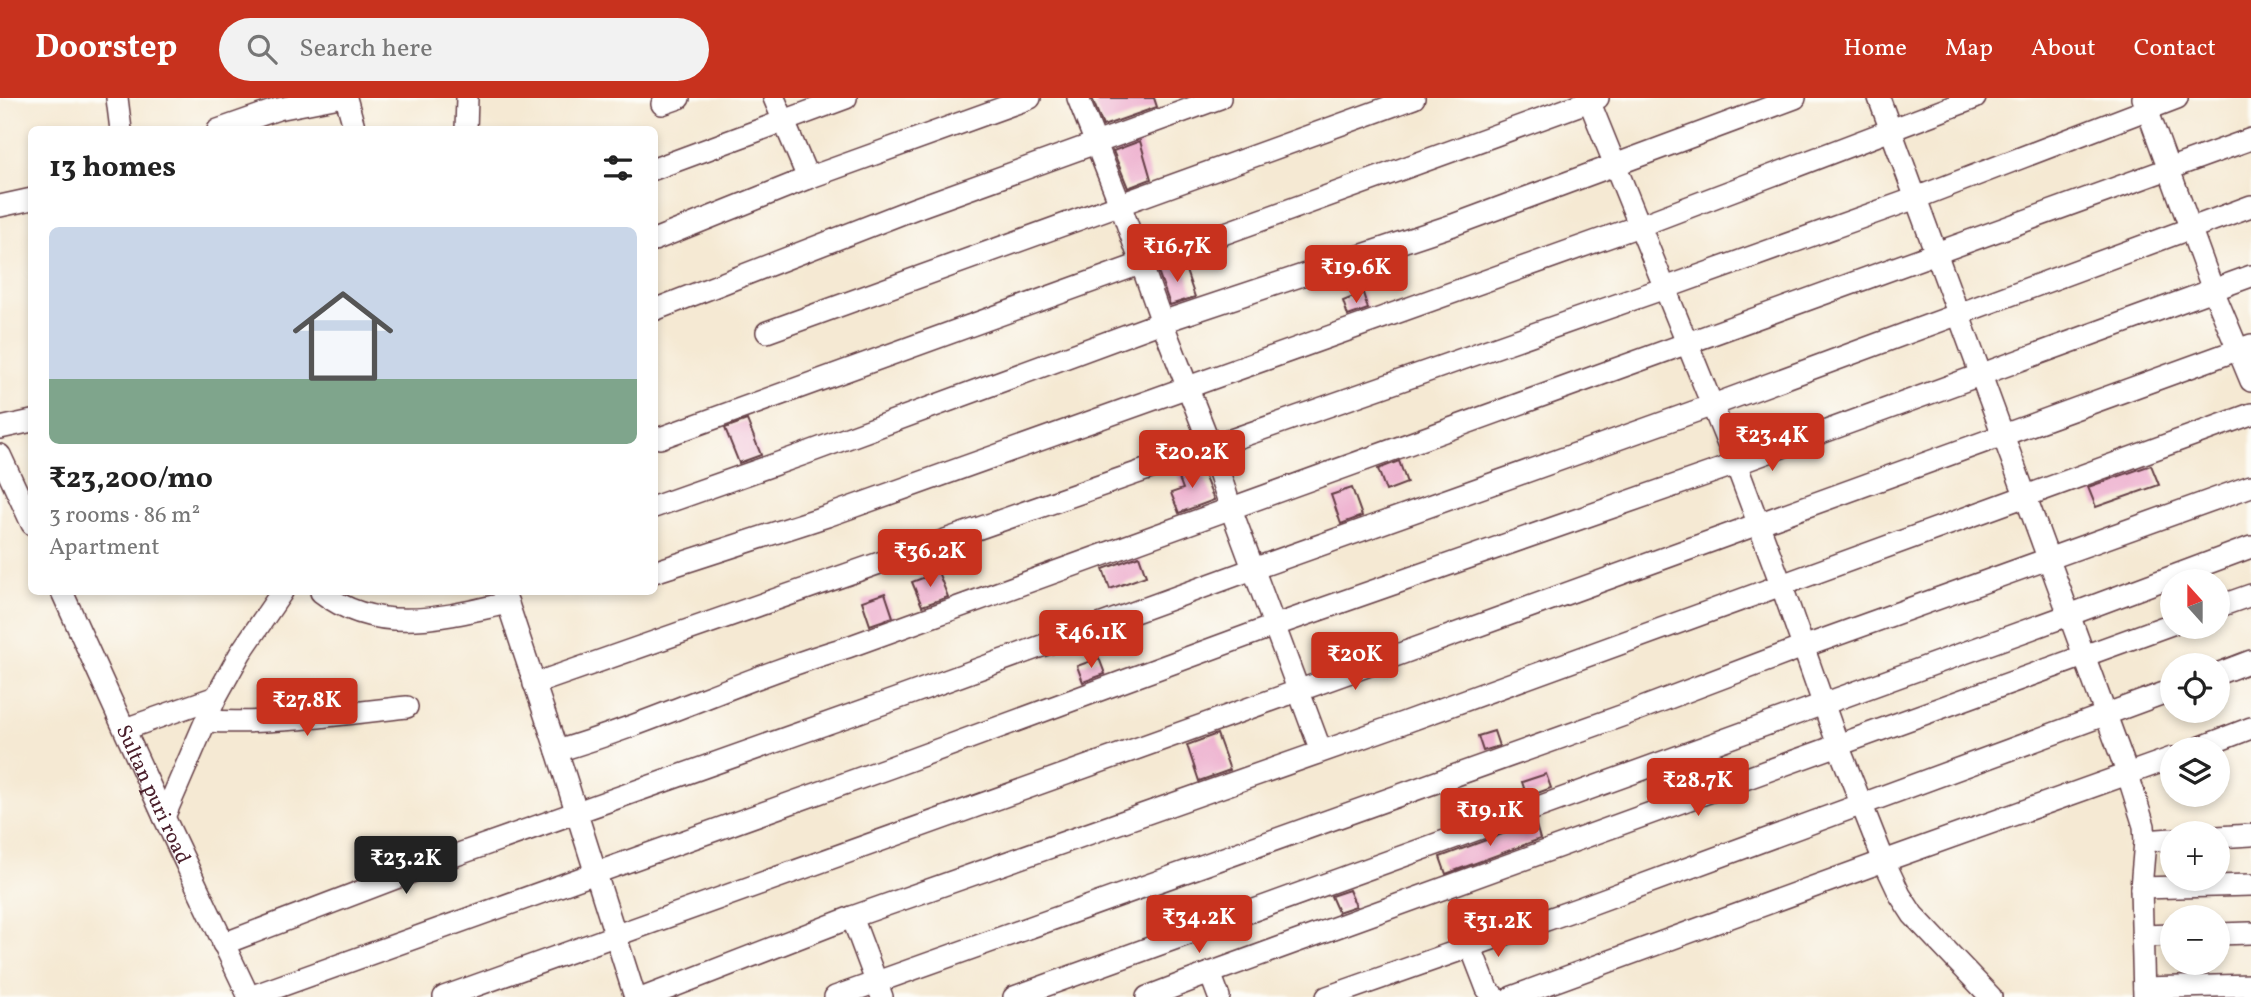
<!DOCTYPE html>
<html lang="en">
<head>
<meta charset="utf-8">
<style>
  body { margin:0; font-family:Vollkorn,serif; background:#f2f2f2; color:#222; height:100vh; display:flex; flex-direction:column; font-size:26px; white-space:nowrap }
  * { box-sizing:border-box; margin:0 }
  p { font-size:23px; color:#767676 }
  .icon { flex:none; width:38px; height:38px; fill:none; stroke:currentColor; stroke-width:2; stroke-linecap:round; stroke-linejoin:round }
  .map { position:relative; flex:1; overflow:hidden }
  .details { position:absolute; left:28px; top:28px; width:630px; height:469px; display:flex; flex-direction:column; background:#fff; border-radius:10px; box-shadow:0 4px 10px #0003 }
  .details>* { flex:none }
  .needle { width:46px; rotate:339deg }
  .fabs { position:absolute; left:2160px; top:471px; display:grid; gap:14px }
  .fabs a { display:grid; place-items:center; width:70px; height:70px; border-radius:50%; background:#fff; box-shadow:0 4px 10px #0003; font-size:35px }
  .price { position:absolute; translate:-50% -60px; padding:0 16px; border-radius:7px; background:#c8321e; color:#fff; font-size:23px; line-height:46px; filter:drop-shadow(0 2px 4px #0008) }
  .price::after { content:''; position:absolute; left:50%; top:42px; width:21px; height:16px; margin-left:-10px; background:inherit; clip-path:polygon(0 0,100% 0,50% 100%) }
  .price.on { background:#222; color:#fff }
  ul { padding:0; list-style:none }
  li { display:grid; align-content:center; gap:14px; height:371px; padding:0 21px }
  li span { display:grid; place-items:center; height:217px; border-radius:10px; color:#555 }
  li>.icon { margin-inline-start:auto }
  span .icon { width:126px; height:126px; fill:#fffc; stroke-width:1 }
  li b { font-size:30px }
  h2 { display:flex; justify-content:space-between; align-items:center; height:84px; padding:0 21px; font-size:30px }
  header { display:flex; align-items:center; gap:42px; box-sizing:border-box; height:98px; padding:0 35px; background:#c8321e; color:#fff }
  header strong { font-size:33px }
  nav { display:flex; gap:38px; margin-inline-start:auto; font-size:24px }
  .search { width:490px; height:63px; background:#f2f2f2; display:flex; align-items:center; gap:18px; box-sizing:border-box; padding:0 24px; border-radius:38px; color:#767676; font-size:26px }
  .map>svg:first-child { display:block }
  .building { fill:#edadcd }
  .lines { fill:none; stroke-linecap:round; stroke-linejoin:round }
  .minor-casing { stroke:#643d44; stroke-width:24 }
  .minor { stroke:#fff; stroke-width:21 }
  .labels { text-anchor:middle; stroke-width:7; stroke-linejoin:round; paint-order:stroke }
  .street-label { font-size:21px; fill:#4a1f2b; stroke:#fdfcf7 }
</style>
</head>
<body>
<header>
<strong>Doorstep</strong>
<div class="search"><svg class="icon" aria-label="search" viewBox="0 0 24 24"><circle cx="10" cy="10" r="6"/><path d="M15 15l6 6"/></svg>Search here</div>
<nav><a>Home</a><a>Map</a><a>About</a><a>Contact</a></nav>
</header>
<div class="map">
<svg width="2251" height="899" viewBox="0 0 2251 899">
  <rect width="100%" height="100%" fill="#fdfcf7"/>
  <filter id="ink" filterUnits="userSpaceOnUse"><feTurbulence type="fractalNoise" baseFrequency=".0143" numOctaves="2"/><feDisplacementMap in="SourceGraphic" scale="14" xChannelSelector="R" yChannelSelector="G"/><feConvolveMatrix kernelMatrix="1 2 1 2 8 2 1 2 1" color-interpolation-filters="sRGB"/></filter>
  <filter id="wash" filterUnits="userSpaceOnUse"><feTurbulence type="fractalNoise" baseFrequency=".00686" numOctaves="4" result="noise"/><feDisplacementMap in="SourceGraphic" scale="28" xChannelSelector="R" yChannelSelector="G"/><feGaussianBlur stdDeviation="1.57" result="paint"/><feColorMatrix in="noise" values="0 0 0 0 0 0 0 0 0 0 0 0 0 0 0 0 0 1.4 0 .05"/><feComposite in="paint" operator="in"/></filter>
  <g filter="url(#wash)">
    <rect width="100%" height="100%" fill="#f5e9d3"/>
    <g id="blocks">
      <g class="building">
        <path d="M 1092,0 L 1154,0 L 1157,9 L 1103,28 Z"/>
        <path d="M 1140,43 L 1151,81 L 1128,90 L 1113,53 Z"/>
        <path d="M 1183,164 L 1195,199 L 1170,207 L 1158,173 Z"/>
        <path d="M 1363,195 L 1368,211 L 1348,218 L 1343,203 Z"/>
        <path d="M 747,322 L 761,357 L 739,365 L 725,330 Z"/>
        <path d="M 1399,363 L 1407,385 L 1386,393 L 1378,371 Z"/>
        <path d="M 1200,367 L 1214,402 L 1179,415 L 1171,395 L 1183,391 L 1177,375 Z"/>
        <path d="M 2151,367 L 2159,387 L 2096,409 L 2088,389 Z"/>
        <path d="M 1352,390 L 1362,418 L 1341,426 L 1331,397 Z"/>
        <path d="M 1139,458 L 1146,478 L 1110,491 L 1103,471 Z"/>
        <path d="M 938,474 L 948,499 L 922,508 L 912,484 Z"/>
        <path d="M 885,495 L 893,519 L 870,527 L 862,503 Z"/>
        <path d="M 1099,560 L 1105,576 L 1083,584 L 1077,568 Z"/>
        <path d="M 1494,633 L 1499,648 L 1483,653 L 1478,638 Z"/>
        <path d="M 1217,636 L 1230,672 L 1199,683 L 1187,647 Z"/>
        <path d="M 1546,676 L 1551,690 L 1527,699 L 1522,684 Z"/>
        <path d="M 1475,701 L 1481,716 L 1467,721 L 1462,706 Z"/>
        <path d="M 1535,724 L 1540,741 L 1446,776 L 1440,759 Z"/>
        <path d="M 1349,792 L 1356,808 L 1338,814 L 1331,798 Z"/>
      </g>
    </g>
  </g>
  <g filter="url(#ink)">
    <use href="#blocks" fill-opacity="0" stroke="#643d44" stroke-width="2"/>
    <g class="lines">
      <g class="minor-casing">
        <g id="minor">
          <path d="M 117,0 L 121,32"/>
          <path d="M 346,0 L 355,32"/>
          <path d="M 774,0 L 808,80"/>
          <path d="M 1078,0 L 1120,106 L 1162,224 L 1211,349 L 1231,411 L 1321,653"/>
          <path d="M 1588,0 L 1736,366 L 1781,486 L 1838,647 L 1884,763 L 1900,797 L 1913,817 L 1991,899"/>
          <path d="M 1879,0 L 2128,677 L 2144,728 L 2145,743 L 2141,790 L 2144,899"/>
          <path d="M 2143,0 L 2213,192 L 2251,283"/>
          <path d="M 662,6 L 679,0"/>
          <path d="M 218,32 L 278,11 L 334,0"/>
          <path d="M 466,32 L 467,0"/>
          <path d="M 654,71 L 846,0"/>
          <path d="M 0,108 L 32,101"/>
          <path d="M 654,142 L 808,80 L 1030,0"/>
          <path d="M 654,212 L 916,110 L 1220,0"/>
          <path d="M 767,234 L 1414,0"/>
          <path d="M 0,330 L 32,323"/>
          <path d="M 660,340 L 1598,0"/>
          <path d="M 0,357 L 32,426"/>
          <path d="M 654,409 L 804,356 L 1162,224 L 1453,127 L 1795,0"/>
          <path d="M 654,474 L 827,418 L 1639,128 L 1975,0"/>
          <path id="s1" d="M 62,494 L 164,719 L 249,899"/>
          <path d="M 321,494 C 377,538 445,519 508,505"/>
          <path d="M 504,494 L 557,653 L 635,899"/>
          <path d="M 2217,509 L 2251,497"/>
          <path d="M 2217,576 L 2251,563"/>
          <path d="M 534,586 L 1665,190 L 1916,100 L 2177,0"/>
          <path d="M 206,623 C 273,627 340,616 407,609"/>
          <path d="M 125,631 L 216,599"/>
          <path d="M 2196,651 L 2251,630"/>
          <path d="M 557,653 C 656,624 749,578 848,549 L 2251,41"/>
          <path d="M 164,719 L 216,599 L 241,554 L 282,494"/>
          <path d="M 2217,739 L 2251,737"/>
          <path d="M 2145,743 L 2172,741"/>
          <path d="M 2141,790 L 2251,787"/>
          <path d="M 852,819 L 882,899"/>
          <path d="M 2217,836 L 2251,835"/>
          <path d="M 2142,838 L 2172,837"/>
          <path d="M 223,846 L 456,757 L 896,601 L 1253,471 L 1713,307 L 2251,108"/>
          <path d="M 1470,847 L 1487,891 L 1495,899"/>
          <path d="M 1210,875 L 2172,526"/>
          <path d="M 2144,890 L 2251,887"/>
          <path d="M 250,899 L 891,669 L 1276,527 L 1736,366 L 2251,178"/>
          <path d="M 444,899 L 1367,568 L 2251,247"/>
          <path d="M 646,899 L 852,819 L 1389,630 L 2251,316"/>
          <path d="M 835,899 L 1624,617 L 1803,549 L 2251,388"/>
          <path d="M 1014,899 L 2069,517 L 2251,449"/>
          <path d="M 1147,899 L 1210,875 L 1219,899"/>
          <path d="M 1327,899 L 1580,810 L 2172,592"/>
          <path d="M 1512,899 L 1884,763 L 2172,660"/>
        </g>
      </g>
      <use href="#minor" class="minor"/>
    </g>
  </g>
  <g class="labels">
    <g class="street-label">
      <text dy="7" stroke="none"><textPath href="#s1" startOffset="222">Sultan puri road</textPath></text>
    </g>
  </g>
</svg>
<div class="fabs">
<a><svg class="needle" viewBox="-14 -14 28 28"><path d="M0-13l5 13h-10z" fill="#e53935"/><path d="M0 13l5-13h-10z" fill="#767676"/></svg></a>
<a><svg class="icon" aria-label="locate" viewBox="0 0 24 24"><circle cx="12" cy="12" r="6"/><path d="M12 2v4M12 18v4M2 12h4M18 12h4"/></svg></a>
<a><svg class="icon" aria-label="layers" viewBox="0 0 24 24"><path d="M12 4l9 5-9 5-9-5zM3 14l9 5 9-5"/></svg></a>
<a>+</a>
<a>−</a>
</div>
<b class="price" style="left:1177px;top:186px">₹16.7K</b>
<b class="price" style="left:1356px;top:207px">₹19.6K</b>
<b class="price" style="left:1772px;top:375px">₹23.4K</b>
<b class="price" style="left:1192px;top:392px">₹20.2K</b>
<b class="price" style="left:930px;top:491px">₹36.2K</b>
<b class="price" style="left:1091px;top:572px">₹46.1K</b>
<b class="price" style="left:1355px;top:594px">₹20K</b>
<b class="price" style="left:307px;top:640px">₹27.8K</b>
<b class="price" style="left:1698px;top:720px">₹28.7K</b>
<b class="price" style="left:1490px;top:750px">₹19.1K</b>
<b class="price on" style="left:406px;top:798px">₹23.2K</b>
<b class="price" style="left:1199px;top:857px">₹34.2K</b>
<b class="price" style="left:1498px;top:861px">₹31.2K</b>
<section class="details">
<h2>13 homes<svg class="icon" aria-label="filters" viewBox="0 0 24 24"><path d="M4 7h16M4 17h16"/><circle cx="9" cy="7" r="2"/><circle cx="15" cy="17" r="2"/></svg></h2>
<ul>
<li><span style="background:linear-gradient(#c9d6e8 70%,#7fa58c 0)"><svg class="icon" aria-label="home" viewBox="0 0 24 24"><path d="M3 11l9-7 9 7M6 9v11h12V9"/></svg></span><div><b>₹23,200/mo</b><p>3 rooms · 86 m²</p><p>Apartment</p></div></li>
</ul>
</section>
</div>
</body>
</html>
